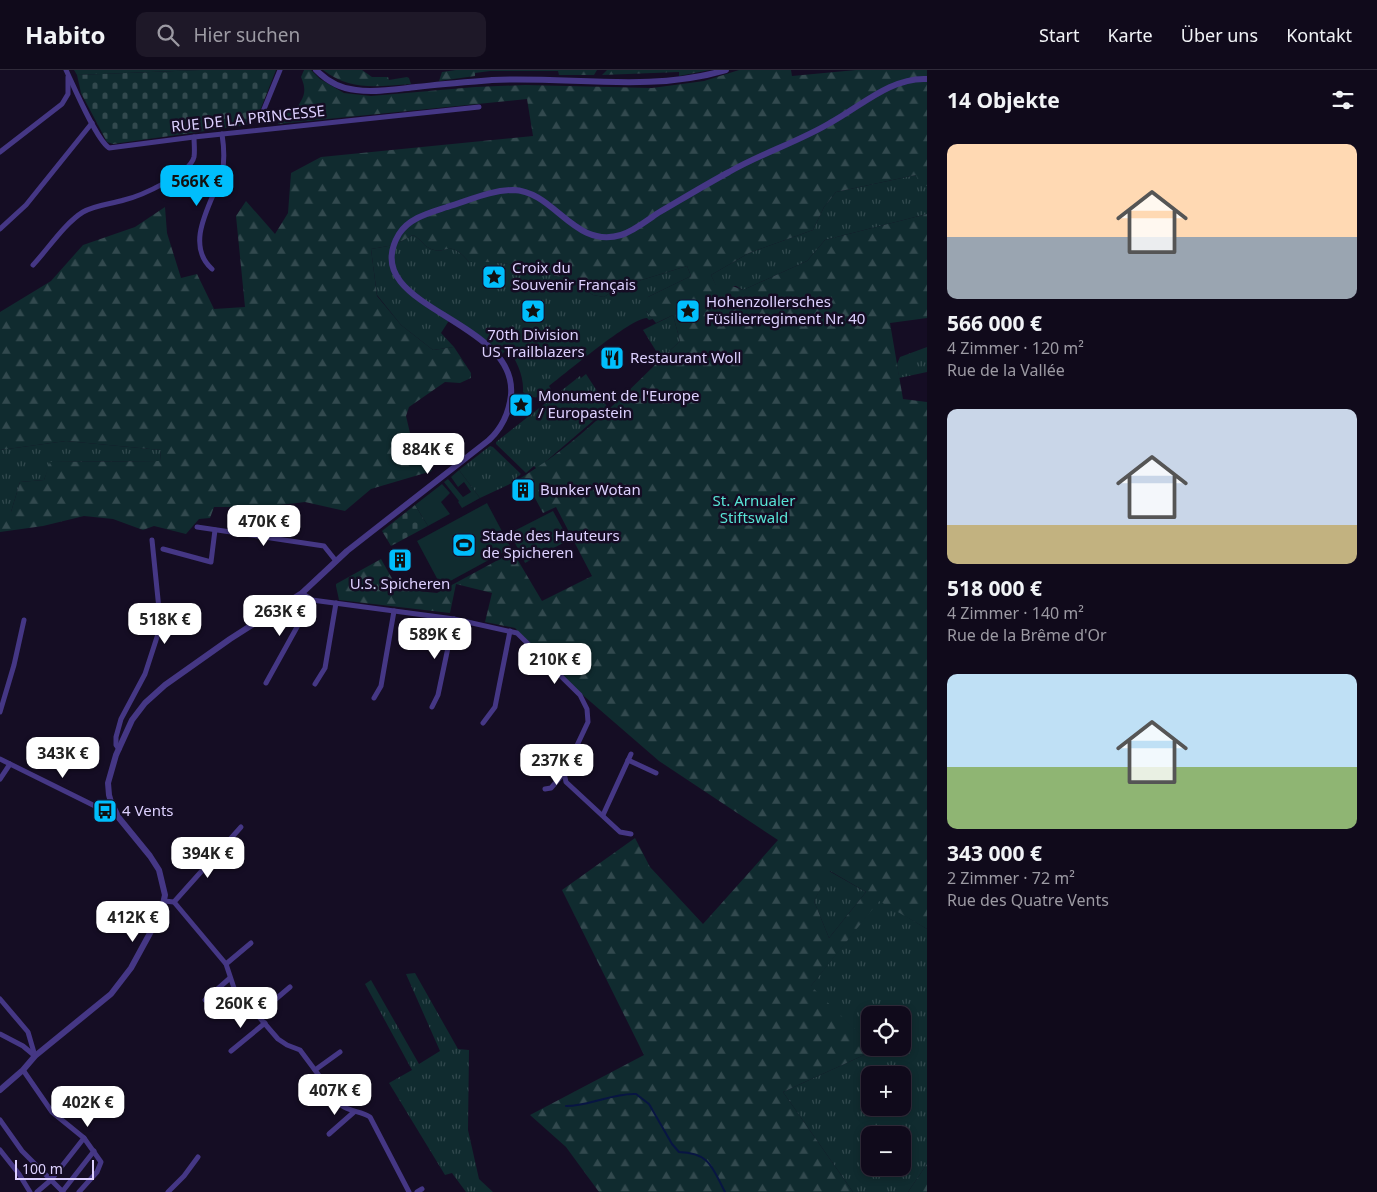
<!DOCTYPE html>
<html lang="de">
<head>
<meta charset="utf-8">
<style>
  body { margin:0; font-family:"Noto Sans",sans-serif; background:#1e1828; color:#f1f3f6; height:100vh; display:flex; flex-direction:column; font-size:19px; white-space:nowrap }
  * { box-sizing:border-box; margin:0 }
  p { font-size:16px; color:#9c9aa3 }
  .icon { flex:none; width:28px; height:28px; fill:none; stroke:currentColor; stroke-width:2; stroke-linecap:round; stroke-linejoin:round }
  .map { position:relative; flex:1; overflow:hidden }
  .drawer { display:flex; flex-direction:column; background:#100a1b; width:450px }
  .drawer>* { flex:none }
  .buttons { position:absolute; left:861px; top:936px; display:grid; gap:10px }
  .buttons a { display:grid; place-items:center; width:50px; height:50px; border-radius:10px; background:#100a1b; box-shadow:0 2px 8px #0003,0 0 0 1px #302b3a; font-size:25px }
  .scale { position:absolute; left:15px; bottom:12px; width:79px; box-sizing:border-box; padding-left:5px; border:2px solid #ddd1ff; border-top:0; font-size:14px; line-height:18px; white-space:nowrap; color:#ddd1ff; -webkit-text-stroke:4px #150d24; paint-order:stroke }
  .price { position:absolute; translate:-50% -42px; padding:0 11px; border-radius:10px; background:#fff; color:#222; font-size:16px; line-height:32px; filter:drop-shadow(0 1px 2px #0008) }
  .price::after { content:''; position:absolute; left:50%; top:30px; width:15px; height:11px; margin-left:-8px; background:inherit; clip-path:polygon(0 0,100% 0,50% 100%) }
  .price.selected { background:#00befc; color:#111 }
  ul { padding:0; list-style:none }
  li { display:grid; align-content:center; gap:10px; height:265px; padding:0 20px }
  li span { display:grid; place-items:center; height:155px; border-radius:10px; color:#555 }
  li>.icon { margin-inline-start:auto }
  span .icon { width:90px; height:90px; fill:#fffc; stroke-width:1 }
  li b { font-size:21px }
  h2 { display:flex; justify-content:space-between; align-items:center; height:60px; padding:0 20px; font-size:21px }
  header { display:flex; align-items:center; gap:30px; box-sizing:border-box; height:70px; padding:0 25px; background:#100a1b; border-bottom:1px solid #302b3a }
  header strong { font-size:24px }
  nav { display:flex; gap:28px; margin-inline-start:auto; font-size:18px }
  .search { width:350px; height:45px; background:#1e1828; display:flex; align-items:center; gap:12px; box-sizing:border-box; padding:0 18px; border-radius:10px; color:#9c9aa3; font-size:19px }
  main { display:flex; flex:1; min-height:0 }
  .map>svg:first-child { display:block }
  .grass { fill:url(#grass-tufts); fill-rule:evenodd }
  .forest { fill:url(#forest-firs); fill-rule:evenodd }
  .cemetery { fill:url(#cemetery-stones) }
  .green { fill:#102b2f }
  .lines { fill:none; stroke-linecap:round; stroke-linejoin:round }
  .stream { stroke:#081543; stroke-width:2 }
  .minor { stroke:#453785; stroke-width:5 }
  .tertiary { stroke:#453785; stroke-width:6 }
  .labels { text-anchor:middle; stroke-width:5; stroke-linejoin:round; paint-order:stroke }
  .street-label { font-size:15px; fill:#ddd1ff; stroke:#150d24 }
  .poi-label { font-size:15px; fill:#ddd1ff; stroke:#150d24; text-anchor:start }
  .park-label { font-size:15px; fill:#58e4d5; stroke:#150d24 }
</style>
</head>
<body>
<header>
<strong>Habito</strong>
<div class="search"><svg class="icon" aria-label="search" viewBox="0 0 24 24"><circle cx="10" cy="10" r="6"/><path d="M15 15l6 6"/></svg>Hier suchen</div>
<nav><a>Start</a><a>Karte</a><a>Über uns</a><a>Kontakt</a></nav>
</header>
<main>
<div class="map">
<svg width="927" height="1122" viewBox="0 0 927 1122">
  <defs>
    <pattern id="grass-tufts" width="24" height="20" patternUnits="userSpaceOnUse" patternTransform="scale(1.25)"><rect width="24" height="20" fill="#102b2f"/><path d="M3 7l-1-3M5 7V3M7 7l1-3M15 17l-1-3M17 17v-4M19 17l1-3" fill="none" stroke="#32494e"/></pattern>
    <pattern id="forest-firs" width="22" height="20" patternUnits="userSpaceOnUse" patternTransform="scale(1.25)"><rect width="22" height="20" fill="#102b2f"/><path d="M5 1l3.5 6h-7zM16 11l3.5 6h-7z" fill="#32494e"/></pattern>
    <pattern id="cemetery-stones" width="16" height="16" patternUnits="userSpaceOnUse" patternTransform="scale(1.25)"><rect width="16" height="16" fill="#102b2f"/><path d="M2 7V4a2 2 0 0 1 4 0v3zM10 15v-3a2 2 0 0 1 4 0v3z" fill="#32494e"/></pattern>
  </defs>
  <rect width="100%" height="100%" fill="#150d24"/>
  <g class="grass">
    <path d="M 74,0 L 200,0 L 77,5 Z"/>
    <path d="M 916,105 L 924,116 L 927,116 L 927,144 L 825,170 L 807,191 L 743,220 L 736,216 L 716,216 L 711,205 L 749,183 L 813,160 L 824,137 L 836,122 Z"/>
    <path d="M 413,165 C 420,168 423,175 429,178 C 447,187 448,167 469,192 L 494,192 L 515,195 L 538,207 L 549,204 L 568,209 L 593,225 L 604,227 L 619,217 L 687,196 L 691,206 L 648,227 L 646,241 L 653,249 L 649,250 L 647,248 C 632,247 565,304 549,316 L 551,319 C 539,328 536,331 523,322 C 524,305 516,291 508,277 L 500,287 L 450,249 L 441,263 L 454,277 L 433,280 L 401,255 L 377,225 L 371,179 L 394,175 Z"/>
    <path d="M 673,245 L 680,271 L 661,289 L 643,260 Z"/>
    <path d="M 927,277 L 927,302 L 899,308 L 897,294 L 900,287 Z"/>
    <path d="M 586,304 L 608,338 L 537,399 L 534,396 L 526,403 L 496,374 L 496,372 L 580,306 L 581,308 Z"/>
    <path d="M 66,371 L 161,380 L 160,391 L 51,392 L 44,410 L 20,412 L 11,442 L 0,442 L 0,380 Z"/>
    <path d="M 490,376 L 493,377 L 521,404 L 516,408 L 517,410 L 514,412 L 480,428 L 459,400 Z"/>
    <path d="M 829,801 L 866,822 L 829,868 L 814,831 Z"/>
    <path d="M 879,830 L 927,859 L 927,1094 L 908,1122 L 853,1122 L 783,1022 L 875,980 L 873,978 L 902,978 L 902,945 L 870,945 L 870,974 L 810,917 ZM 870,1005 L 902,1005 L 902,1038 L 870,1038 ZM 870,1065 L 902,1065 L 902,1098 L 870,1098 Z"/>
    <path d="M 415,903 L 458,979 L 469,980 L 468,1060 L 479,1109 L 493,1122 L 466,1122 L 452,1103 L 445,1105 L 389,1013 L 412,1000 L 365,914 L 371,910 L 419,994 L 440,981 L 406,904 Z"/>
  </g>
  <g class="forest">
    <path d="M 304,0 L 311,0 L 320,9 L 344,23 L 371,26 L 475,17 L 525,15 L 652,18 L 704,11 L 739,0 L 791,0 L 792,6 L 856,0 L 927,0 L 927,116 L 924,116 L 919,114 L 916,105 L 836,122 L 824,137 L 813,160 L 749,183 L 711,205 L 716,215 L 727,214 L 743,220 L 807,191 L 825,170 L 927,144 L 927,248 L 890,253 L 903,329 L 927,332 L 927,859 L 879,831 L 811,916 L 870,974 L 870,978 L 875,980 L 783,1022 L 853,1122 L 599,1122 L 566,1077 L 530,1045 L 644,985 L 562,820 L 635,768 L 650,797 L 703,854 L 778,770 L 659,691 L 577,620 L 515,558 L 485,552 L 492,523 L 456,514 L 450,543 L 339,530 L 336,516 L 336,514 L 381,489 L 398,519 L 437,523 L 513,482 L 542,531 L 592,506 L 556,437 L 543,443 L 528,415 L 514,412 C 577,376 628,320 680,271 L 673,245 L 656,253 L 646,241 L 644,234 L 648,227 L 691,206 L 687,196 L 619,217 L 604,227 L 593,225 L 568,209 L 549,204 L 538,207 L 515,195 L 494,192 L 469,192 C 448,167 447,187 429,178 C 423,175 420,168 413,165 L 394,175 L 371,179 L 377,226 L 401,255 L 433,280 L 454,277 L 471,303 L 471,308 L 460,313 L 445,312 L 409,337 L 406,346 L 410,363 L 432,401 L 371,419 L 345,441 L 305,432 L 263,437 L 214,437 L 210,448 L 199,449 L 186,464 L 154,456 L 143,460 L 113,449 L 84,446 L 43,456 L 0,462 L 0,442 L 11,442 L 20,412 L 44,410 L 50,392 L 160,391 L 161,380 L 66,371 L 0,380 L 0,242 L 51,211 L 83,175 L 135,157 L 165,137 L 167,163 L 181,208 L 197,204 L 214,239 L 245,237 L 236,146 L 246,131 L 275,164 L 288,143 L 291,103 L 321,87 L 533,66 L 527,29 L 278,54 L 283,43 L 294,42 C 303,28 308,23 301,7 ZM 830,801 L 866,822 L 829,868 L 814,831 Z"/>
    <path d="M 323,0 L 362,0 L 372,7 L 388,7 L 389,10 L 407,7 L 409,8 L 411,14 C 378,16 352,22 323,0 Z"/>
    <path d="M 456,0 L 597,0 L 594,5 L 559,5 L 558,1 L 490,1 L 475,3 L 475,6 L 439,11 L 442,2 Z"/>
    <path d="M 607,0 L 710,0 L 679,6 L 679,2 L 602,5 Z"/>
    <path d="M 562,264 C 567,269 568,273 576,271 L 580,278 C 576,281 567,287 561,285 C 559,283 558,281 555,279 L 546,279 L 544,276 C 549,269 553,265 562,264 Z"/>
    <path d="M 927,1094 L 927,1122 L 908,1122 Z"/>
  </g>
  <g class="cemetery">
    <path d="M 200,0 L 276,0 L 259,43 L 248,55 L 113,74 L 107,72 L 81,23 L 77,5 Z"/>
    <path d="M 415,435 L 428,456 L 391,476 L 382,461 Z"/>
  </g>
  <g class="green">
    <path d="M 459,400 L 480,428 L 462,438 L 458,432 L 459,431 L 444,412 L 448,409 L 463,427 L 471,422 L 464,412 L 458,417 L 451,407 Z"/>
    <path d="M 442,414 L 450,423 L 441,432 L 450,444 L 428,456 L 415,435 Z"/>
    <path d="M 487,433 L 511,478 L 441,516 L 417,471 Z"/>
    <path d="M 553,441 L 569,470 L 525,493 L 510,463 Z"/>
  </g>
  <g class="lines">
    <path class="stream" d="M 566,1036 C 590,1036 612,1023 636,1024 L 649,1034 L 672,1074 L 679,1082 C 710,1083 712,1097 725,1122"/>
    <g class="minor">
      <path d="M 66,0 C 74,17 96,69 109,78 L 194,67 L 479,37"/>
      <path d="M 262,44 L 280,0"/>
      <path d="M 0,82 L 62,34 L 68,24 L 68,7"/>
      <path d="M 0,159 L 26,135 L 92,53"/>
      <path d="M 33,195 C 48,179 65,153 83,142 C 95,135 111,134 124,130 C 141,126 190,104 194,87 C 195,81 194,73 194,67"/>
      <path d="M 212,199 C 183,173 213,131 222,103 C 225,90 224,77 222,64"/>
      <path d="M 197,457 L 324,476 L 336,491"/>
      <path d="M 163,479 L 211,492 L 215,460"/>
      <path d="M 302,523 L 312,530 L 454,549 L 517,563 L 580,625 L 587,639 L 588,652 L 564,703 L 566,712 L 620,762 L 631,764"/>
      <path d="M 266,613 L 312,530"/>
      <path d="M 315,614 L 325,598 L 336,533"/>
      <path d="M 374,628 L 381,616 L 394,541"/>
      <path d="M 432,637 L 438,625 L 454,549"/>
      <path d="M 0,642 L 14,595 L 24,550"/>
      <path d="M 483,653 L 495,637 L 510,561"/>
      <path d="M 119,679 L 116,675 L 116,667 L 121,649 L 145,604 L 158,564 L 160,549 L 152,470"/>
      <path d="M 0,689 L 105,741 L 114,739"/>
      <path d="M 628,690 L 656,703"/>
      <path d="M 0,709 L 10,694"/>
      <path d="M 545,719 L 551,718 L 564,703"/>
      <path d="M 603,745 L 631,684"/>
      <path d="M 164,831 L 174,832 L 241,757"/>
      <path d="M 174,832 L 226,894 L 234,918 L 278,969 L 287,975 L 300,980 L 341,1035 C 350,1042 361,1041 370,1047 L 409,1122"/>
      <path d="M 226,894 L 251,873"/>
      <path d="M 0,929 L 28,962 L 35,986"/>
      <path d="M 205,930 L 230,908"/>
      <path d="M 257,945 L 290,917"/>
      <path d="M 0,964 L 23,976 L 35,986"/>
      <path d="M 231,981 L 265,953"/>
      <path d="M 23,1000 L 52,1042 L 84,1068 L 101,1092 L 97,1102 L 79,1122"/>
      <path d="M 315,1000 L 340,982"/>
      <path d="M 0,1050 L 22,1081 L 63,1122"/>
      <path d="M 329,1064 L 354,1042"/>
      <path d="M 0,1080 L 19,1104 L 30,1122"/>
      <path d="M 37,1122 L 51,1110 L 84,1068"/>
      <path d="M 62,1122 L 94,1081"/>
      <path d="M 168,1122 L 184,1106 L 198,1087"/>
      <path d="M 417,1122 L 422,1119"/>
    </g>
    <g class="tertiary">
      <path d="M 316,0 C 327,11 341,19 356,20 C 376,23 397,19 416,17 C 441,14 467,12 492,10 C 571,6 647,23 726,0"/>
      <path d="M 0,1020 L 23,1000 L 35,986 L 111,924 L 131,898 L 161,843 L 165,825 L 159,800 L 150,786 L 119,748 L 111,732 L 109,725 L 108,713 L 116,685 L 132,650 L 145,633 L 165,615 L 230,569 L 302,523 L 347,481 L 489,370 C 503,357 509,343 511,325 C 518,248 355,238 399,164 C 409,148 429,143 447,137 C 468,131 491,120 513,120 C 555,121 573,179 621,165 C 634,161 646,151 658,143 C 682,129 705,115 729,102 C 762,83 798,72 830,53 C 860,37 891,7 927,9"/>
    </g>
  </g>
  <defs>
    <g id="sight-square" transform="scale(1.25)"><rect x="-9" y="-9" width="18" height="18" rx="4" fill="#00befc" stroke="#150d24"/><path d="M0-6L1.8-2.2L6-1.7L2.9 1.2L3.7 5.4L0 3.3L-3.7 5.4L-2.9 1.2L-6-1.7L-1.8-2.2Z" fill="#111"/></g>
    <g id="restaurant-square" transform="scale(1.25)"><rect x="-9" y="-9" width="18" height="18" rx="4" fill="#00befc" stroke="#150d24"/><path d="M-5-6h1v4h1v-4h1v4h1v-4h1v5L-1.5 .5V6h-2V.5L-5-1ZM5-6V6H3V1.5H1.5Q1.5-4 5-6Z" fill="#111"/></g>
    <g id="building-square" transform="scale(1.25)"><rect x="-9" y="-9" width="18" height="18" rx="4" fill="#00befc" stroke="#150d24"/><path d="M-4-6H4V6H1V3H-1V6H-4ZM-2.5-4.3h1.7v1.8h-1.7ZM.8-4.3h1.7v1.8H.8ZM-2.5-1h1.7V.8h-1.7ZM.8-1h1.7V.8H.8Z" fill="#111"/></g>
    <g id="stadium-square" transform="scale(1.25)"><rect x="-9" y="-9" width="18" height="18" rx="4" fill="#00befc" stroke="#150d24"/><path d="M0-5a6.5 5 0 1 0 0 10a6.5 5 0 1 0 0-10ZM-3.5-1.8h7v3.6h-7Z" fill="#111"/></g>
    <g id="bus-square" transform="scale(1.25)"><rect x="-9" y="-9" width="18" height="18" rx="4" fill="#00befc" stroke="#150d24"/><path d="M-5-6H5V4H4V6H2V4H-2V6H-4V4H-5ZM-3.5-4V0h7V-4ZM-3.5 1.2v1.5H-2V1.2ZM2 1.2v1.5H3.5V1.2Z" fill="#111"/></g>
  </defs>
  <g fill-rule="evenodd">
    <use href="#sight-square" x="494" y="207"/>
    <use href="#sight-square" x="533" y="241"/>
    <use href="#sight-square" x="688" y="241"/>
    <use href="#restaurant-square" x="612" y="288"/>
    <use href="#sight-square" x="521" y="335"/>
    <use href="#building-square" x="523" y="420"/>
    <use href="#stadium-square" x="464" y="475"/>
    <use href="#building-square" x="400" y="490"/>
    <use href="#bus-square" x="105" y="741"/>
  </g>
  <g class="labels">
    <g class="street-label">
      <text transform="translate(248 49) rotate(-6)" y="5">RUE DE LA PRINCESSE</text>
    </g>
    <g class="poi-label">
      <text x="512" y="203">Croix du<tspan x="512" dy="17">Souvenir Français</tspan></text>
      <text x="706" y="237">Hohenzollersches<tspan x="706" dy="17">Füsilierregiment Nr. 40</tspan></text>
      <text x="533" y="270" text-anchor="middle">70th Division<tspan x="533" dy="17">US Trailblazers</tspan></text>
      <text x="630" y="293">Restaurant Woll</text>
      <text x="538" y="331">Monument de l'Europe<tspan x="538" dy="17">/ Europastein</tspan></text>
      <text x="540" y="425">Bunker Wotan</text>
      <text x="482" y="471">Stade des Hauteurs<tspan x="482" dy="17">de Spicheren</tspan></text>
      <text x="400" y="519" text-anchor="middle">U.S. Spicheren</text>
      <text x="122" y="746">4 Vents</text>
    </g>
    <g class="park-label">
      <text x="754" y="436">St. Arnualer<tspan x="754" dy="17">Stiftswald</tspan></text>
    </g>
  </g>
</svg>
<div class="buttons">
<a><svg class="icon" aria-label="locate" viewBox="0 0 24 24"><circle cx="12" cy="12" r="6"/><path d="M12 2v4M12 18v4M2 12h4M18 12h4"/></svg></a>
<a>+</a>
<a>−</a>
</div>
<div class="scale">100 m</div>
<b class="price selected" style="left:197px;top:137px">566K €</b>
<b class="price" style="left:428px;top:405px">884K €</b>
<b class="price" style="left:264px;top:477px">470K €</b>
<b class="price" style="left:280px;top:567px">263K €</b>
<b class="price" style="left:165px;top:575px">518K €</b>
<b class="price" style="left:435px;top:590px">589K €</b>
<b class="price" style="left:555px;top:615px">210K €</b>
<b class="price" style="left:63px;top:709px">343K €</b>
<b class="price" style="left:557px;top:716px">237K €</b>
<b class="price" style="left:208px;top:809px">394K €</b>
<b class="price" style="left:133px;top:873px">412K €</b>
<b class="price" style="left:241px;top:959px">260K €</b>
<b class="price" style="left:335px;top:1046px">407K €</b>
<b class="price" style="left:88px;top:1058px">402K €</b>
</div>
<section class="drawer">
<h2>14 Objekte<svg class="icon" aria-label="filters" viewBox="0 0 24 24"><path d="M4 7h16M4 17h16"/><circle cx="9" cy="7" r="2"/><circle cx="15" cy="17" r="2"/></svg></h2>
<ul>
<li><span style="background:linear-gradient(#ffd9b3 60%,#9aa5b1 0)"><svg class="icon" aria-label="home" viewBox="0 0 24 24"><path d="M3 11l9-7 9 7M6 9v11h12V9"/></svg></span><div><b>566 000 €</b><p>4 Zimmer · 120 m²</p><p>Rue de la Vallée</p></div></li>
<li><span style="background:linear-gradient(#c9d6e8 75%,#c2b280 0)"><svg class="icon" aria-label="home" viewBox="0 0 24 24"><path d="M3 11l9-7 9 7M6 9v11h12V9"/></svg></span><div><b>518 000 €</b><p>4 Zimmer · 140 m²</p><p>Rue de la Brême d'Or</p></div></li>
<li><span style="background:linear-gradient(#bfe0f5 60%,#8fb573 0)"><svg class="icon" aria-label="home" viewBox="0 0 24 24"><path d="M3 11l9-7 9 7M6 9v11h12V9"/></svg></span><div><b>343 000 €</b><p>2 Zimmer · 72 m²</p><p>Rue des Quatre Vents</p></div></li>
</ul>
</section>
</main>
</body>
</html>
